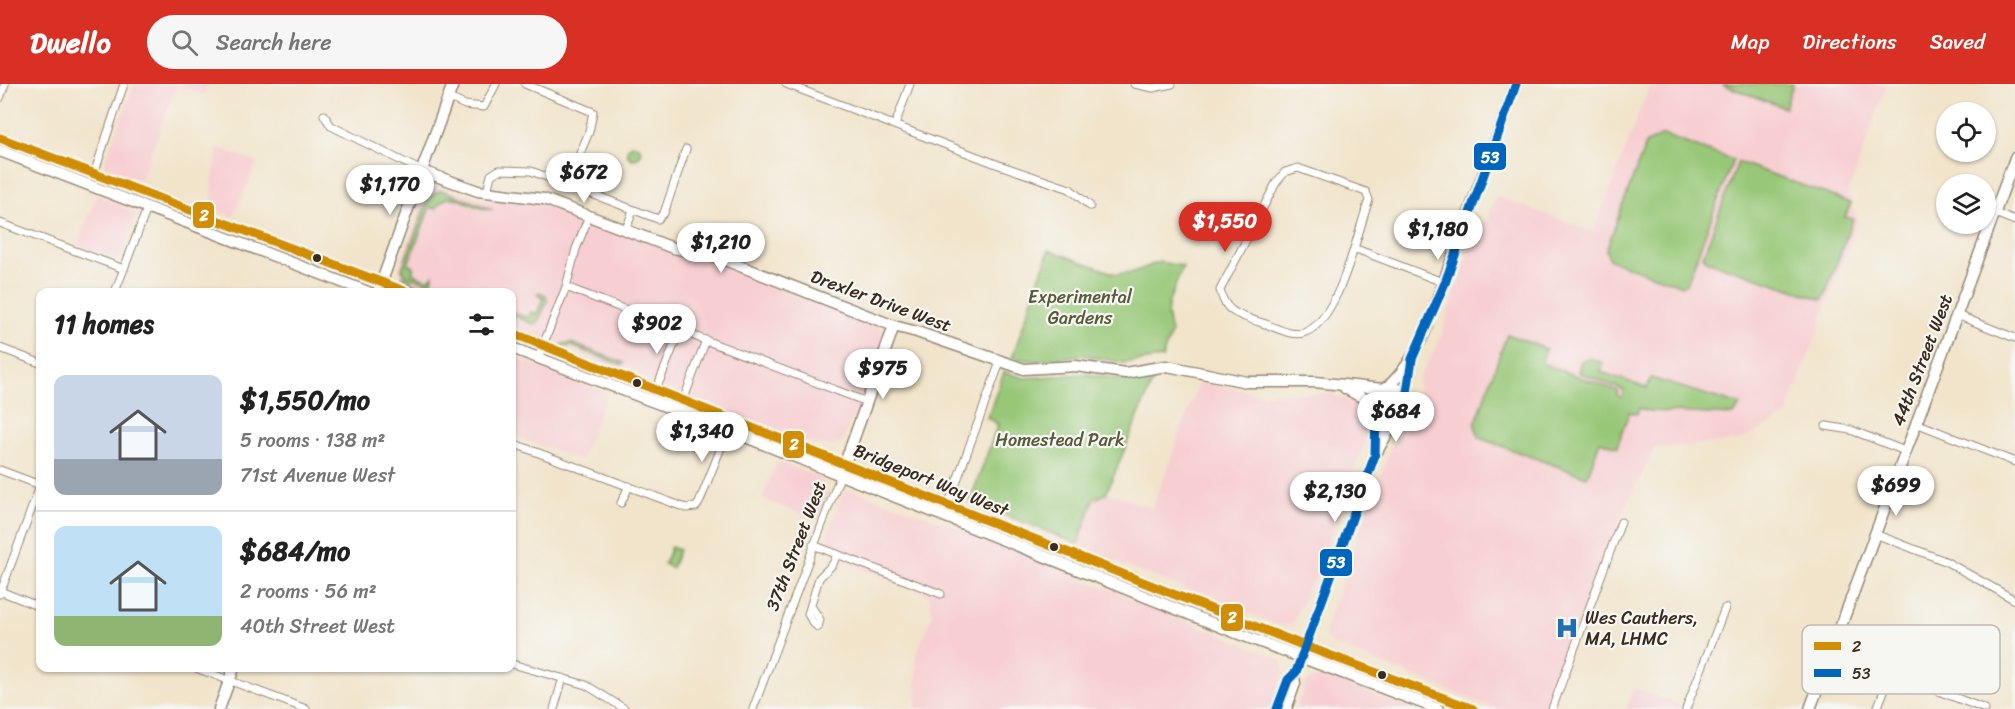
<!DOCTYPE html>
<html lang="en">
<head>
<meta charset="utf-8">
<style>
  body { margin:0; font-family:Sriracha,sans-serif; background:#f6f6f6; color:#222; height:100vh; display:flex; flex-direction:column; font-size:22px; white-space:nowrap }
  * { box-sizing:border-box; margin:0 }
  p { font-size:20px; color:#767676 }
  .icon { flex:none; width:33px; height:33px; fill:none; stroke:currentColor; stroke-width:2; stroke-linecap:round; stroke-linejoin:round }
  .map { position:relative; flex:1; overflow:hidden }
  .side { position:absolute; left:36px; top:204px; width:480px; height:384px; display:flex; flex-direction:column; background:#fff; border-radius:12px; box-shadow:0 2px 4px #0004 }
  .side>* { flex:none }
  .controls { position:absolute; left:1936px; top:18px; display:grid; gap:12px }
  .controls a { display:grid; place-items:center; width:60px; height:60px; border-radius:50%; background:#fff; box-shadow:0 2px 4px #0004; font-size:30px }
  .price { position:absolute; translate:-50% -51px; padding:0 14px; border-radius:21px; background:#fff; color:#222; font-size:20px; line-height:39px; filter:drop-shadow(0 2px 3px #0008) }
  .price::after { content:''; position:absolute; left:50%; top:36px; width:18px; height:14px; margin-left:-9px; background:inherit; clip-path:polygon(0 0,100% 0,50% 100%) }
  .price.active { background:#d93025; color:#fff }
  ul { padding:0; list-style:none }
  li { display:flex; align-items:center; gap:18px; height:150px; padding:0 18px }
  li+li { border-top:2px solid #e0e0e0 }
  li span { display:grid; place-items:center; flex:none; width:168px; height:120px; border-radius:12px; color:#555 }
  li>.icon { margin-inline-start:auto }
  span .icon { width:72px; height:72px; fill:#fffc; stroke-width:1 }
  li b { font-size:26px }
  h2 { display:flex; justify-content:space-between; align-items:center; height:72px; padding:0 18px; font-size:26px }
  header { display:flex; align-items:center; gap:36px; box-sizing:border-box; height:84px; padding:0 30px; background:#d93025; color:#fff }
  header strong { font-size:28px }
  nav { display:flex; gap:33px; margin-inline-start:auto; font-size:21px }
  .search { width:420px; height:54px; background:#f6f6f6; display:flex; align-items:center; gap:15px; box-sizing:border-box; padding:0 21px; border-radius:33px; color:#767676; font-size:22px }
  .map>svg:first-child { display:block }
  .built { fill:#f7cfd2 }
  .green { fill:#97c777; stroke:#69784a; stroke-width:1.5 }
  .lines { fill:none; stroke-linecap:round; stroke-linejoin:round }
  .street-casing { stroke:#968774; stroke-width:9 }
  .secondary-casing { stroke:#968774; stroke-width:13 }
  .primary-casing { stroke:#968774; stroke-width:13 }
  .street { stroke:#fff; stroke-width:7 }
  .secondary { stroke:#fff; stroke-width:10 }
  .primary { stroke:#fff; stroke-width:10 }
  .bus-1-casing { stroke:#f6f6f2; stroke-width:14 }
  .bus-2-casing { stroke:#f6f6f2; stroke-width:14 }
  .bus-1 { stroke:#d18d06; stroke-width:9 }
  .bus-2 { stroke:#0065bd; stroke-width:9 }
  .bus-dot { fill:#3b2a1e; stroke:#f6f6f2; stroke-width:2 }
  .labels { text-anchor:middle; stroke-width:4.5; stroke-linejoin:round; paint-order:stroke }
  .park-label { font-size:18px; fill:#575939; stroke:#f6f6f2 }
  .street-label { font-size:18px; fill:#3b2a1e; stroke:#f6f6f2 }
  .poi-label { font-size:18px; fill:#3b2a1e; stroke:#f6f6f2; text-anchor:start }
  .key { fill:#f6f6f2; stroke:#beb9b2; stroke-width:1.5 }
  .key-label { font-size:16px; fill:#3b2a1e }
  .line-badge { stroke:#f6f6f2; stroke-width:2 }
  .badge-label { font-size:16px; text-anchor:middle; font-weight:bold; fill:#fff }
</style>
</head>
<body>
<header>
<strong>Dwello</strong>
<div class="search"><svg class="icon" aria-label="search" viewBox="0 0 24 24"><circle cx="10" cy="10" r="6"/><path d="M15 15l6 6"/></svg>Search here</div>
<nav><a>Map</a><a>Directions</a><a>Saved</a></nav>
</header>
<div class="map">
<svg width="2015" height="625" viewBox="0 0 2015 625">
  <rect width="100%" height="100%" fill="#f6f6f2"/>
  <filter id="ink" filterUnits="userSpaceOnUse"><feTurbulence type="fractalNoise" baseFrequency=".0167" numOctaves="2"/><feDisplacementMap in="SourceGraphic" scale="12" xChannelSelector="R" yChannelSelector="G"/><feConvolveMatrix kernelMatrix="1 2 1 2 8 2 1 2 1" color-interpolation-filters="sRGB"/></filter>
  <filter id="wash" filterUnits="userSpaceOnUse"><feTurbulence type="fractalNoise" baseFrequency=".008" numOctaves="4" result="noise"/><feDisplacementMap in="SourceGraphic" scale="24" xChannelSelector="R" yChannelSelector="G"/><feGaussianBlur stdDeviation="1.35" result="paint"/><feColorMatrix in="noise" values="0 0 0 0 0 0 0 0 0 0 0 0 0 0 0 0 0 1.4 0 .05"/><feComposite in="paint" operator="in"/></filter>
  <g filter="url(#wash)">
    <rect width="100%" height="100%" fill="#f1e4cb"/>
    <g class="built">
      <path d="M 134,0 L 208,0 L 204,11 L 177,1 L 140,97 L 103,83 Z"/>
      <path d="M 1650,0 L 1887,0 L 1848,109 L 1858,138 L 1786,332 L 1739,357 L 1655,364 L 1624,425 L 1547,625 L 1497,625 L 1330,560 L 1325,549 L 1328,536 L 1391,362 L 1415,332 L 1419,319 L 1418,295 L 1438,260 L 1478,141 L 1486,138 L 1497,112 L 1594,148 Z"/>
      <path d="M 218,64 L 257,78 L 233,133 L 212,124 L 213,94 Z"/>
      <path d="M 437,102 L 477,114 L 540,119 L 753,192 L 878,241 L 885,249 L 885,254 L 856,334 L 850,338 L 843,357 L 835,362 L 812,360 L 512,243 L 512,208 L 424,208 L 401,200 L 399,182 L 427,107 Z"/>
      <path d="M 97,110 L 137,130 L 119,176 L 77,161 Z"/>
      <path d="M 512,272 L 607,309 L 581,376 L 512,351 Z"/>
      <path d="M 1199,298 L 1259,310 L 1330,309 L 1357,320 L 1365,333 L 1367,352 L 1315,496 L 1311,498 L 1292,541 L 1282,542 L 1247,529 L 1082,465 L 1078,460 L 1094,414 L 1106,410 L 1115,411 L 1152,424 Z"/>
      <path d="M 777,377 L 817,392 L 828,409 L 817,436 L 762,415 Z"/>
      <path d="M 856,407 L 954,442 L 1280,575 L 1284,587 L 1270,625 L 916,625 L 916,571 L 932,530 L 929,511 L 852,481 L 825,458 L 841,413 L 846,408 Z"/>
      <path d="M 1321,592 L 1331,594 L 1412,625 L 1296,625 L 1306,598 Z"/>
      <path d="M 1634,604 L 1681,621 L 1680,625 L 1626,625 Z"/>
    </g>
    <g class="green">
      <path d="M 1721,0 L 1793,0 L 1785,24 Z"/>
      <path d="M 1663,51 L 1733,76 L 1687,199 L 1682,202 L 1610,176 L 1606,166 L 1646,59 Z"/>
      <circle cx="634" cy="68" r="7"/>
      <path d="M 1738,78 L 1851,119 L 1845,133 L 1853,135 L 1823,216 L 1707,177 L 1703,172 Z"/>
      <path d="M 441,106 L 491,125 C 473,128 449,99 436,125 L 430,123 L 408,180 L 414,183 L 412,189 L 428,196 L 433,191 L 432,201 L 405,190 L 402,185 L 429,113 Z"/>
      <path d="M 1049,166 L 1116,190 L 1134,188 L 1159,178 L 1183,182 L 1169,217 L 1167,230 L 1171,249 L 1162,274 L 1124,279 L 1083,271 L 1037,277 L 1012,274 Z"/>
      <path d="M 403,192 L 411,195 L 413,199 L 432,204 L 423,208 L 403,201 L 400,199 Z"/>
      <path d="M 539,208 L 546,211 L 547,217 L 539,237 L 533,240 L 512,231 L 512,228 L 528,234 L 531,228 L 537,230 L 543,214 L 537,211 Z"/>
      <path d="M 1507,250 L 1546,265 L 1541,279 L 1618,307 L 1617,312 L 1622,313 L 1624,306 L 1578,288 L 1581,277 L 1590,274 L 1603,279 L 1601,288 L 1647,304 L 1651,294 L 1740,321 L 1734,331 L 1648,327 L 1639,324 L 1637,330 L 1629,328 L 1617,363 L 1600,357 L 1587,393 L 1479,354 L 1475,341 Z"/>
      <path d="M 571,259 L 624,279 L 621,281 L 572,262 L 561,264 L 562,260 Z"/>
      <path d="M 1157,287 L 1106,410 L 1094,415 L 1078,460 L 970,417 L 998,340 L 987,334 L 1004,288 L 1024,294 L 1084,290 L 1127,296 Z"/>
      <path d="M 671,463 L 679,466 L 672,484 L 664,480 Z"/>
    </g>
  </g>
  <g filter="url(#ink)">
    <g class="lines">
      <g class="street-casing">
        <g id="street">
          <path d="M 525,0 L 593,28 L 589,48 L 567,100"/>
          <path d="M 786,0 L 999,81 L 1070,105 L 1090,122"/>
          <path d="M 1134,0 L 1153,4 L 1172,0"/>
          <path d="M 0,14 L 5,0"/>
          <path d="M 449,14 L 465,21 L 484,23 L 496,0"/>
          <path d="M 324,31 L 331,42 L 422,87"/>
          <path d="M 895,41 L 910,0"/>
          <path d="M 1298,84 L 1366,108 L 1369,116 C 1358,146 1339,239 1303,249 C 1290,253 1272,241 1259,238 C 1239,231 1225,229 1220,206 L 1276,99 L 1285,88 Z"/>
          <path d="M 94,90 L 124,0"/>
          <path d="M 487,108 L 491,91 L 499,86 L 531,87 L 658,135 L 664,129 L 686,65"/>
          <path d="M 1995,129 L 2015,137"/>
          <path d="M 0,139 L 124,185"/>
          <path d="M 626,146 L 633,126"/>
          <path d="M 1356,165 L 1445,199"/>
          <path d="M 566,203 L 867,318"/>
          <path d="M 115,208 L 148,122"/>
          <path d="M 1957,231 L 2015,254"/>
          <path d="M 0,264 L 40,279"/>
          <path d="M 538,274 L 566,203 L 576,165 L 589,132"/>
          <path d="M 656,306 L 680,246"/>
          <path d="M 683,317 L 706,256"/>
          <path d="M 1916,339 L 2015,378"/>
          <path d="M 1826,342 L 1851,346 L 1905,367"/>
          <path d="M 512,359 L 686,424 L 696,423 L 699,419 L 728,346"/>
          <path d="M 0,386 L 40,401"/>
          <path d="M 621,419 L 629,402"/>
          <path d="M 948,421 L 1000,278"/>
          <path d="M 1875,450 L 1945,477 L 2015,516"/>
          <path d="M 813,461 L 941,510"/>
          <path d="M 0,507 L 40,523"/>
          <path d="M 0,510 L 40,402"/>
          <path d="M 811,522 L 820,536 L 818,543"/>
          <path d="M 818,543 L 813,539 L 808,530 L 819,494 L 833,480 L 837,470"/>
          <path d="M 1832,566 L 1985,625"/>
          <path d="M 512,580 L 586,601 L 625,625"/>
          <path d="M 196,584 L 306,625"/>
          <path d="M 554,625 L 563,594"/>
          <path d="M 753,625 L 842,387"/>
          <path d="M 1552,625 L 1621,438"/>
          <path d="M 1686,625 L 1725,524"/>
          <path d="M 1877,625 L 1891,589"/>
        </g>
      </g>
      <g class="secondary-casing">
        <g id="secondary">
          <path d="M 422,87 L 478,107 L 544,115 L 673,164 L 717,173 L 894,242 L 917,248 L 1024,285 L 1076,282 L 1125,289 L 1167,282 L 1247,298 L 1315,298 L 1383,305"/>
          <path d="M 378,208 L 453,0"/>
          <path d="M 1386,303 L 1398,305 L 1406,315 L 1403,328 C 1391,341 1366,330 1376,312 C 1378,307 1383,306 1387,303 C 1404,289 1416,268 1425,248 L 1516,0"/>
          <path d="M 1345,304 L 1374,320"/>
          <path d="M 1406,315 L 1412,275"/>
          <path d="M 1375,368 L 1376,327"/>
          <path d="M 845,379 L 894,242"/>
          <path d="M 219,625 L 234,584"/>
          <path d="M 1277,625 L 1288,596 L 1294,593"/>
          <path d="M 1286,625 L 1295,599 L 1294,593 L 1375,371 L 1396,334"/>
          <path d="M 1810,625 L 2015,74"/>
        </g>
      </g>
      <g class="primary-casing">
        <g id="primary">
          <path d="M 0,54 L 407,208"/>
          <path d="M 0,67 L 368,208"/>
          <path d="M 512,249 L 1305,562 L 1473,625"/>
          <path d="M 512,264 L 728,346 L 1234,548 L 1438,625"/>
        </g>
      </g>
      <use href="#street" class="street"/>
      <use href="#secondary" class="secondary"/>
      <use href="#primary" class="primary"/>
      <g class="bus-1-casing">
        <g id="bus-1">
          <path d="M 0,54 L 407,208"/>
          <path d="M 512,249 L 1305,562 L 1473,625"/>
        </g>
      </g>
      <g class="bus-2-casing">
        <g id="bus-2">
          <path d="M 1406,315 L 1412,275 L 1445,199 L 1516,0"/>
          <path d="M 1277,625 L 1288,596 L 1296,588 L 1375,371 L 1376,327"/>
        </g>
      </g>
      <use href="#bus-1" class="bus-1"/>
      <use href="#bus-2" class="bus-2"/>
    </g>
  </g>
  <defs>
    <g id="hospital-bare" transform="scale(1.8)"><path d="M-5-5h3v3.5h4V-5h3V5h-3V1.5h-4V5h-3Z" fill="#1f6fb2" stroke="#f6f6f2" stroke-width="2.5" paint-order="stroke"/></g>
  </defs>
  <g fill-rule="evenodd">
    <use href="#hospital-bare" x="1567" y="544"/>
  </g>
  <g class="bus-dot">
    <circle cx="317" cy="174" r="5"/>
    <circle cx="637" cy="299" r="5"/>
    <circle cx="1054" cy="463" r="5"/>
    <circle cx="1382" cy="591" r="5"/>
  </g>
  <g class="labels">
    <g class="park-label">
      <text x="1080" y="219">Experimental<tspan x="1080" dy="21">Gardens</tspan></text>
      <text x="1060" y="362">Homestead Park</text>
    </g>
    <g class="street-label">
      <text transform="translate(881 217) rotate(20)" y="6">Drexler Drive West</text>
      <text transform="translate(1922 276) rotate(-69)" y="6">44th Street West</text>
      <text transform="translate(931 396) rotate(22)" y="6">Bridgeport Way West</text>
      <text transform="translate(796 462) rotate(-69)" y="6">37th Street West</text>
    </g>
    <g class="poi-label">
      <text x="1585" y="540">Wes Cauthers,<tspan x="1585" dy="21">MA, LHMC</tspan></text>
    </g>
  </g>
  <rect x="1802" y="541" width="198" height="69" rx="9" class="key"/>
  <rect x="1814" y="558" width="27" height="8" fill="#d18d06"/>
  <rect x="1814" y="585" width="27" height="8" fill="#0065bd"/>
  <g class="key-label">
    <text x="1852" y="568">2</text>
    <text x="1852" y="595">53</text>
  </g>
  <g class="line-badge">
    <rect x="1473" y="58" width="34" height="29" rx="6" fill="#0065bd"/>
    <rect x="192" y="117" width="23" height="28" rx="6" fill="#d18d06"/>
    <rect x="782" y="346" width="23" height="29" rx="6" fill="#d18d06"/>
    <rect x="1319" y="464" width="34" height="29" rx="6" fill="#0065bd"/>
    <rect x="1220" y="519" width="24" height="29" rx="6" fill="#d18d06"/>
  </g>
  <g class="badge-label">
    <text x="1490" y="79">53</text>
    <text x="204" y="137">2</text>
    <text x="794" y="366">2</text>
    <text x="1336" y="484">53</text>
    <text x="1232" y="539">2</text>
  </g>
</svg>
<div class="controls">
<a><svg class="icon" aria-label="locate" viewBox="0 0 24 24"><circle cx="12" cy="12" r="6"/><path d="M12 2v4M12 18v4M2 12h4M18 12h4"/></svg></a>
<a><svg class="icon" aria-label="layers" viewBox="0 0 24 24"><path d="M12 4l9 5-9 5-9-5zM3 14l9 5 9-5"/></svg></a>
</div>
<b class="price" style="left:584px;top:120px">$672</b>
<b class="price" style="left:390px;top:132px">$1,170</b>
<b class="price active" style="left:1225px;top:169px">$1,550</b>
<b class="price" style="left:1438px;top:177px">$1,180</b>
<b class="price" style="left:721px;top:190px">$1,210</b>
<b class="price" style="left:657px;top:271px">$902</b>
<b class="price" style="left:883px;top:316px">$975</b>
<b class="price" style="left:1396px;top:359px">$684</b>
<b class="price" style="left:702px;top:379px">$1,340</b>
<b class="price" style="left:1896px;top:433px">$699</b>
<b class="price" style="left:1335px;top:439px">$2,130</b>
<section class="side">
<h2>11 homes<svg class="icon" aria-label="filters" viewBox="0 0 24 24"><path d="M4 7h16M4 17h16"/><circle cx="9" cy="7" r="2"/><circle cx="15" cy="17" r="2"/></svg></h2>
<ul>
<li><span style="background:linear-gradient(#c9d6e8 70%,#9aa5b1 0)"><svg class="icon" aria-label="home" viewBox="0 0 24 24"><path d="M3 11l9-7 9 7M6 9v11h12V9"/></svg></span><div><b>$1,550/mo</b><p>5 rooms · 138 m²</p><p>71st Avenue West</p></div></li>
<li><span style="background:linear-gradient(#bfe0f5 75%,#8fb573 0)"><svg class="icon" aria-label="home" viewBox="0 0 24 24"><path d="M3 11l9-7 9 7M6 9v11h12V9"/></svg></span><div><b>$684/mo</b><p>2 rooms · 56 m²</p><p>40th Street West</p></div></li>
</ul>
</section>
</div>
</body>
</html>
